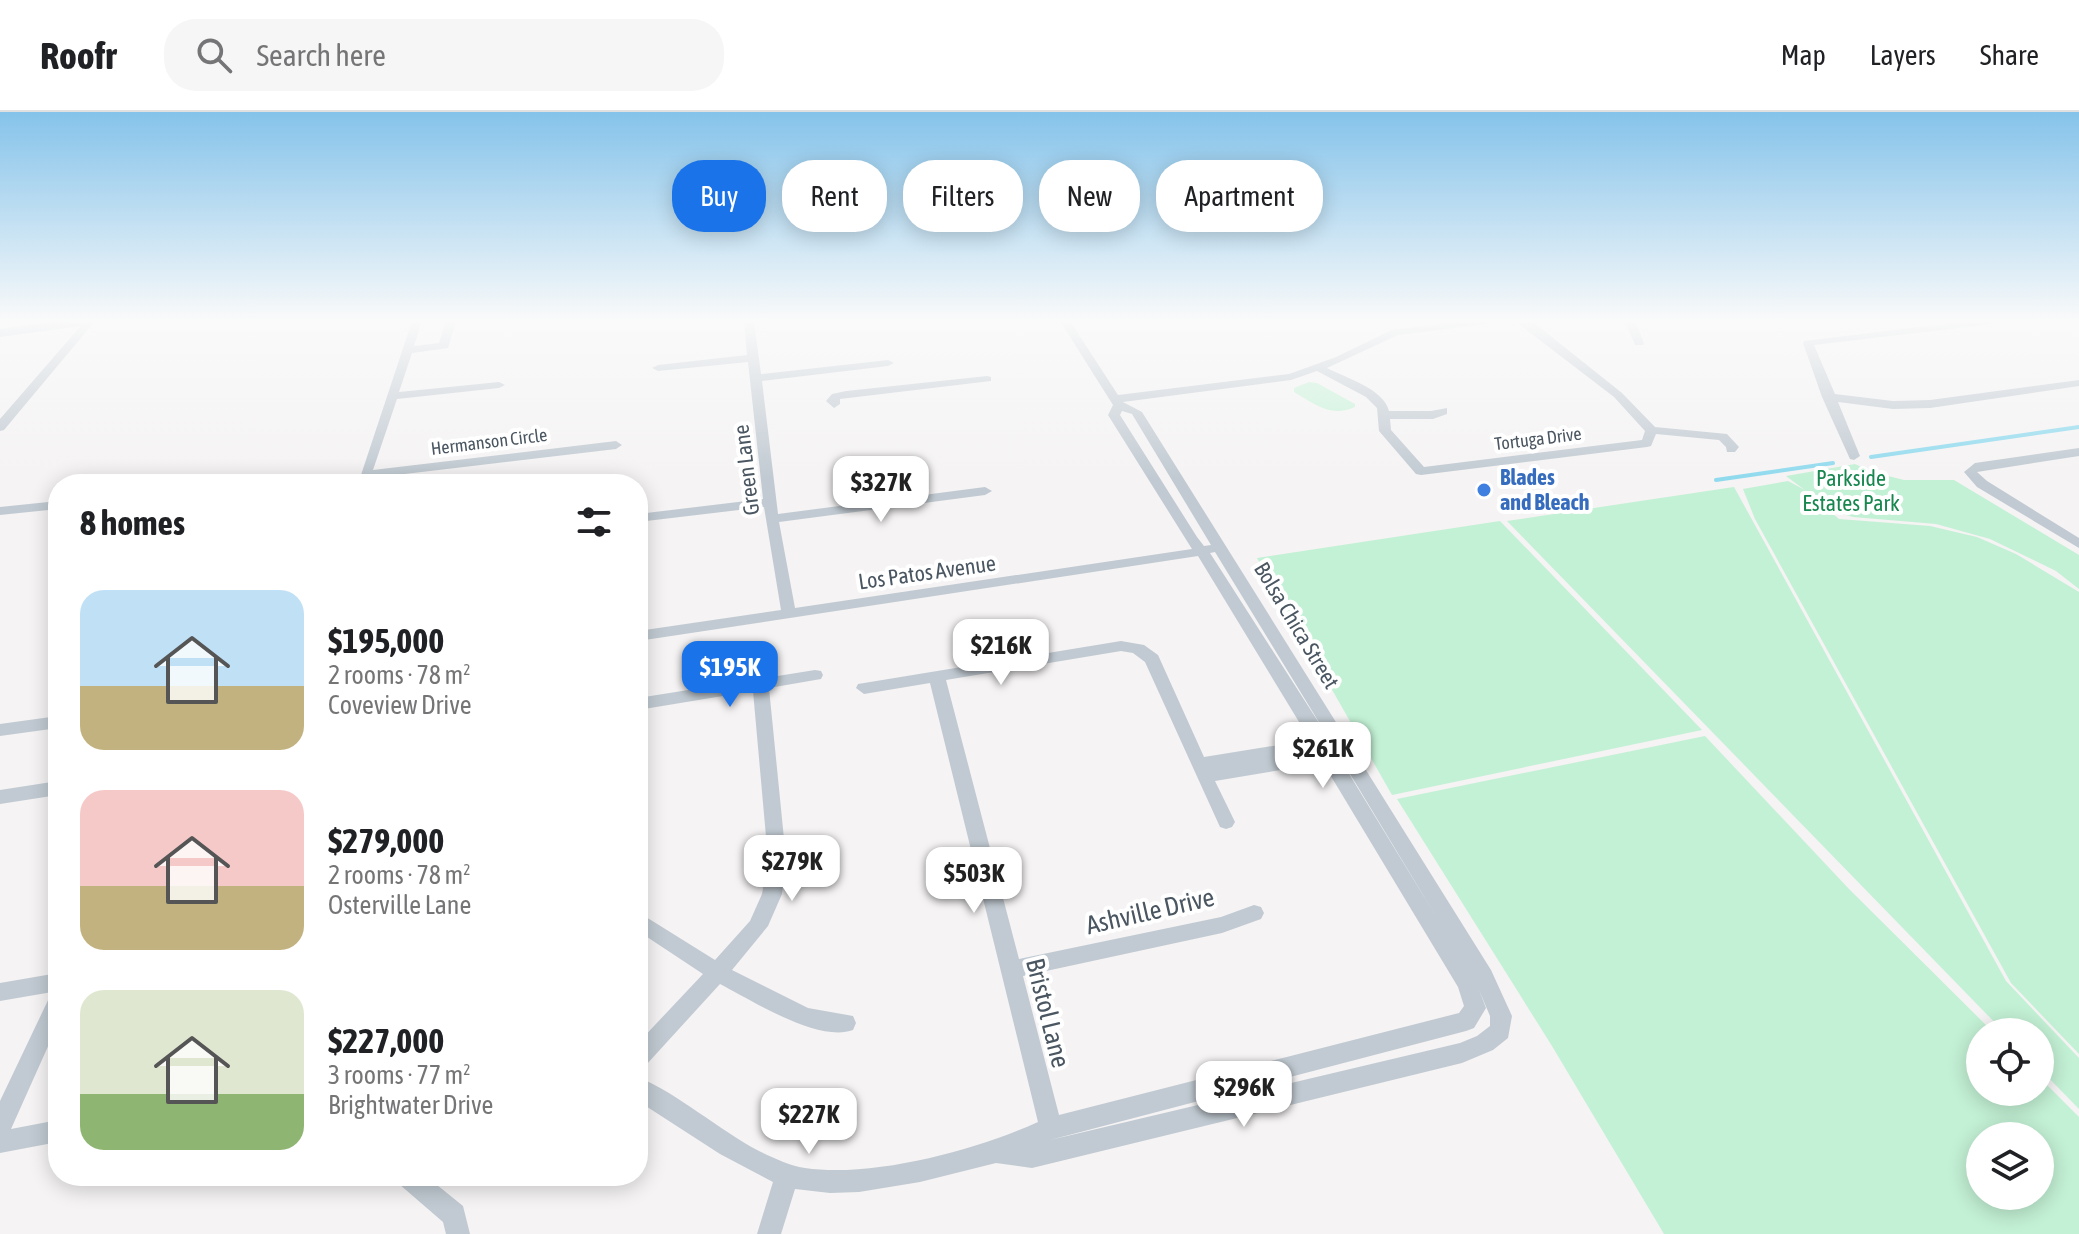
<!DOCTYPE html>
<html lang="en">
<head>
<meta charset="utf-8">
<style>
  body { margin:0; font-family:"Asap Condensed",sans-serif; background:#f6f6f6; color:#202124; height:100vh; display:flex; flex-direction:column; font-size:30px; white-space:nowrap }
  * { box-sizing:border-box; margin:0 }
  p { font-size:26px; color:#757577 }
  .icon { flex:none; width:44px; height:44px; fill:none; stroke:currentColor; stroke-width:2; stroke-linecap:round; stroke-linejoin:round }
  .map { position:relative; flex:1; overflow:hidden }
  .details { position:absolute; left:48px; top:362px; width:600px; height:712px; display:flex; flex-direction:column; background:#fff; border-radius:32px; box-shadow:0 4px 20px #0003 }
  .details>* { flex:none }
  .top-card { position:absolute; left:672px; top:48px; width:760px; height:72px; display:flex; gap:16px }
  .tools { position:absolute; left:1966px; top:906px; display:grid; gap:16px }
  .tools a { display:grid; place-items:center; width:88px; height:88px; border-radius:50%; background:#fff; box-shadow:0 4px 20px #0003; font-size:40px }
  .price { position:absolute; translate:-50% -68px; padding:0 18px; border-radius:16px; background:#fff; color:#222; font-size:26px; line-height:52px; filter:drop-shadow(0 2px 4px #0008) }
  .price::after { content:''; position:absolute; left:50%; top:48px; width:24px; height:18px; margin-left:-12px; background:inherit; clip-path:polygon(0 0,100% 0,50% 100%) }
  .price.active { background:#1a73e8; color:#fff }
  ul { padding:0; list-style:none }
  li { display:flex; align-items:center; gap:24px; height:200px; padding:0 32px }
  li span { display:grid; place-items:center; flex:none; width:224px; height:160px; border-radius:24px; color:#555 }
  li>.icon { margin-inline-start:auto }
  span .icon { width:96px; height:96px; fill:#fffc; stroke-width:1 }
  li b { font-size:34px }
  h2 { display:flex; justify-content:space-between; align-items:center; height:96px; padding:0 32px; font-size:34px }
  .pill { padding:0 28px; border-radius:32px; background:#fff; box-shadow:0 4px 20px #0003; font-size:28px; line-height:72px }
  .pill.active { background:#1a73e8; color:#fff }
  header { display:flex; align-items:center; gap:48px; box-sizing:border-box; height:112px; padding:0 40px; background:#fff; border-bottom:2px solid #e0e0e0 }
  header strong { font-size:38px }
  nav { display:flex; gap:44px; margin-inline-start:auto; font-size:28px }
  .search { width:560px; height:72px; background:#f6f6f6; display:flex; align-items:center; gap:20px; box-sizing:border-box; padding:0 28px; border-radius:32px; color:#757577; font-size:30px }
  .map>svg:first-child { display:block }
  .green { fill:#c3f1d5; fill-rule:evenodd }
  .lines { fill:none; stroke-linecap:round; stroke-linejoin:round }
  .stream { stroke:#90daee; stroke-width:4 }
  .minor { fill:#c1cad2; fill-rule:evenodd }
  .major { fill:#b3c2d1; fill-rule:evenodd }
  .shop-dot { fill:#3f7fe0; stroke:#fff; stroke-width:3 }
  .labels { text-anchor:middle; stroke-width:8; stroke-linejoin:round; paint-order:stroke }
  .far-street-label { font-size:18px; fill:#4a5661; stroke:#fff }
  .street-label { font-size:22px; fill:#4a5661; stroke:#fff }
  .shop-label { font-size:22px; font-weight:bold; fill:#366cbe; stroke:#fff; text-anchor:start }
  .park-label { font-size:22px; fill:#17864f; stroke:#fff }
  .near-street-label { font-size:26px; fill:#4a5661; stroke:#fff }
</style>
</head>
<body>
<header>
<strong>Roofr</strong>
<div class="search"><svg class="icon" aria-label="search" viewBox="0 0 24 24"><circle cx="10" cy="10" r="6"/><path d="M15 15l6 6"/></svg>Search here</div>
<nav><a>Map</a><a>Layers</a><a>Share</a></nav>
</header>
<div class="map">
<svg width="2079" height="1122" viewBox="0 0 2079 1122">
  <rect width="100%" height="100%" fill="#f5f3f3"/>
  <g class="green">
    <path d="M 1309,270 L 1317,271 L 1355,292 L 1355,295 C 1330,306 1315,292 1294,280 L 1294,276 Z"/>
    <path d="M 1855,352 L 1872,360 L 1904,368 L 1954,368 L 2079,443 L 2079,477 L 2056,459 L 1990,427 L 1936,412 L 1853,405 L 1833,399 L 1786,364 Z"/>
    <path d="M 1788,369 L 1805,378 L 1839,407 L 1930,414 L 1977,425 L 2016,442 L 2079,480 L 2079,942 L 2011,871 L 1755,407 L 1743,377 Z"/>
    <path d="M 1734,375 L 2006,869 L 2079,946 L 2079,997 L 2040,957 L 2040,920 L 2004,920 L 1507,409 Z"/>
    <path d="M 1500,409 L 1702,618 L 1392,683 L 1257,446 Z"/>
    <path d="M 1705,624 L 1849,777 L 1993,920 L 1980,920 L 1980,980 L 2040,980 L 2040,966 L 2079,1005 L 2079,1122 L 1664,1122 L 1552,934 L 1397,687 ZM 1981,1024 L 2040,1024 L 2040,1084 L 1980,1084 Z"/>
  </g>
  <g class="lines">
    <g class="stream">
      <path d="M 1871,345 L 2079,315"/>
      <path d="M 1716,368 L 1833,351"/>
    </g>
    <g class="minor">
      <path d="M 85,209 L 95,209 L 4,318 L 0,319 L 0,307 Z"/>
      <path d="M 412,209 L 422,209 L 414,234 L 439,231 L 446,209 L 456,209 L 448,236 L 412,241 L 399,280 L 499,270 L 505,273 L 499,276 L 397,287 L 373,358 L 616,329 L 622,333 L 616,337 L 371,366 L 368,372 L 358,372 Z"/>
      <path d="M 744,209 L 754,209 L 761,262 L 888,248 L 894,251 L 888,254 L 762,269 L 778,402 L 985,375 L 992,379 L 985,383 L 779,410 L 795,496 L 1192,437 L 1108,303 L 1113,293 L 1060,209 L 1070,209 L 1118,283 L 1289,262 L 1336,245 L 1392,218 L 1463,209 L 1491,209 L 1486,212 L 1398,223 L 1327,256 C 1346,266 1384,277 1389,299 L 1431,299 L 1447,296 L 1447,302 L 1433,307 L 1390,307 L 1391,318 L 1424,355 L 1642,328 L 1645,319 L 1614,285 L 1515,209 L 1533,210 L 1622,281 L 1655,315 L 1727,322 L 1739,335 L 1735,340 L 1727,340 L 1726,335 L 1719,328 L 1656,322 L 1651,334 L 1647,335 L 1421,363 L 1416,362 L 1379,319 L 1377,296 L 1366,285 L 1317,259 L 1291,268 L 1123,290 L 1142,300 L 1491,858 L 1512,904 L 1508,926 L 1493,938 L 1462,951 L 1032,1056 L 996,1051 L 920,1070 L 859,1080 L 830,1081 L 795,1077 L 781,1122 L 757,1122 L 773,1070 L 720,1042 L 638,989 L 638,965 C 677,981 719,1018 759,1039 C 774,1046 788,1053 805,1056 C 873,1066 976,1038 1038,1010 L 930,571 L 864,582 L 856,576 L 858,572 L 1121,529 L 1144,533 L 1158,543 L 1204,645 L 1310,628 L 1198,444 L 638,529 L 638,519 L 781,498 L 764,395 L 638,410 L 638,402 L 763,387 L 748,250 L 658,259 L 652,256 L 658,253 L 747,243 ZM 1122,299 L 1132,302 L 1211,433 L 1204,434 L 1197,425 L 1120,303 ZM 1215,440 L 1328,625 L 1210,441 ZM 1121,539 L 1133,541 L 1145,550 L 1220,715 L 1226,717 L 1232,715 L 1235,710 L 1215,669 L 1323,651 L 1458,875 L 1464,894 L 1459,901 L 1059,1003 L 1023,864 L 1222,821 L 1261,807 L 1264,801 L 1261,795 L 1254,793 L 1221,805 L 1019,847 L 946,568 ZM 1340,647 L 1341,647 L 1437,806 ZM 1479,878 L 1490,904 L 1490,914 L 1477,924 L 1460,931 L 1050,1028 L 1466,919 L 1474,916 L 1486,896 Z"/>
      <path d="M 1625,209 L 1635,209 L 1644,231 L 1643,233 L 1635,233 Z"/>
      <path d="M 1968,209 L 1997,209 L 1992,212 L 1814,233 L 1835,282 L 1893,289 L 1930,288 L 2079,268 L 2079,274 L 1930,296 L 1893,297 L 1838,290 L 1860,344 L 1854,348 L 1850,347 L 1822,285 L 1803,231 L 1804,229 Z"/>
      <path d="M 987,264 L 991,265 L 991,269 L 840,287 L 840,292 L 834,296 L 826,289 L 832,282 L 846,279 Z"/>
      <path d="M 2079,336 L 2079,344 L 1977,360 L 1987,369 L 2079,426 L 2079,436 L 1977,375 L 1964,360 L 1975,351 Z"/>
      <path d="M 58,389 L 58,397 L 0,403 L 0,395 Z"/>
      <path d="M 815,558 L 821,559 L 823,563 L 821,567 L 769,576 L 786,747 L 782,782 L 768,814 L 732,858 L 808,896 L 853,904 L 856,911 L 853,918 C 818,931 751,888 720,872 L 646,953 L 638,956 L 638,931 L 703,862 L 638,819 L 638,800 L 715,848 L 750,809 L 762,782 L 768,747 L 753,579 L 638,598 L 638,586 Z"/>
      <path d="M 58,604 L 58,616 L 0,624 L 0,612 Z"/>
      <path d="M 58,669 L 58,683 L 0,692 L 0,678 Z"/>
      <path d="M 58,861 L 58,879 L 0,889 L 0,871 Z"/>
      <path d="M 58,880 L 58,912 L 11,1017 L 58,1008 L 58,1030 L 0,1041 L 0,989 L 51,882 Z"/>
      <path d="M 395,1064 L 426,1064 L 463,1094 L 470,1122 L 446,1122 L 443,1110 L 399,1072 Z"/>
    </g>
    <path class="major" d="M 60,209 L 94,209 L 87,213 L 0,225 L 0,217 Z"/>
  </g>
  <linearGradient id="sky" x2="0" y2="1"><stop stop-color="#85c3ea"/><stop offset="0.57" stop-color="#fafafa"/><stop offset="1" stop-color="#fafafa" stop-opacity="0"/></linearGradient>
  <rect width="2079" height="366" fill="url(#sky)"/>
  <circle class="shop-dot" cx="1484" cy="378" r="8"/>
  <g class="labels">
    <g class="far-street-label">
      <text transform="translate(1538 327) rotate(-7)" y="6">Tortuga Drive</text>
      <text transform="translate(489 330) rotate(-7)" y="6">Hermanson Circle</text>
    </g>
    <g class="street-label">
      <text transform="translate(746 358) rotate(-97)" y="8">Green Lane</text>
      <text transform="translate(927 460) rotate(-8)" y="8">Los Patos Avenue</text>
      <text transform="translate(1297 513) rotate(59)" y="8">Bolsa Chica Street</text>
    </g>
    <g class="shop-label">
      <text x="1500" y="373">Blades<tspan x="1500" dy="25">and Bleach</tspan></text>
    </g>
    <g class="park-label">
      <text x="1851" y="374">Parkside<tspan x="1851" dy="25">Estates Park</tspan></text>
    </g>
    <g class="near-street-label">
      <text transform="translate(1150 799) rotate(-13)" y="9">Ashville Drive</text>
      <text transform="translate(1048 901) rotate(76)" y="9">Bristol Lane</text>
    </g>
  </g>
</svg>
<div class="tools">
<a><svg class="icon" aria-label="locate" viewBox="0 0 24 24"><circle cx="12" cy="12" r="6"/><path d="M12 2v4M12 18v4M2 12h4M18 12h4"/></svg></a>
<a><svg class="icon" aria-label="layers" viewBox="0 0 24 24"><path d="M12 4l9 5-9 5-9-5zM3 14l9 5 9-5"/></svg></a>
</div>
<b class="price" style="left:881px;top:412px">$327K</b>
<b class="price" style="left:1001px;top:575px">$216K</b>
<b class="price active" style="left:730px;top:597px">$195K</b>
<b class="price" style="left:1323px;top:678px">$261K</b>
<b class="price" style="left:792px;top:791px">$279K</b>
<b class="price" style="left:974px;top:803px">$503K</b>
<b class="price" style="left:1244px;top:1017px">$296K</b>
<b class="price" style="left:809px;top:1044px">$227K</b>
<div class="top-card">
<a class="pill active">Buy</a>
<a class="pill">Rent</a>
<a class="pill">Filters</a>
<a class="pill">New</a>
<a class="pill">Apartment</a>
</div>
<section class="details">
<h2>8 homes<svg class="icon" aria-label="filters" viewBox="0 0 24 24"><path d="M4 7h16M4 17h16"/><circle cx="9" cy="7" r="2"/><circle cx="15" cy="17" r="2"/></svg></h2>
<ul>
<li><span style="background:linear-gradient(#bfe0f5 60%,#c2b280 0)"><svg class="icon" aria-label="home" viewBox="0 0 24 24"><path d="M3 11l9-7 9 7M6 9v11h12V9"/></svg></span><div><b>$195,000</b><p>2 rooms · 78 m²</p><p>Coveview Drive</p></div></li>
<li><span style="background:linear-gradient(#f6c9c9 60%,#c2b280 0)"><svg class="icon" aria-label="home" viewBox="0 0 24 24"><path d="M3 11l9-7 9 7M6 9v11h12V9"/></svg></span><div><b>$279,000</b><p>2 rooms · 78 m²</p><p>Osterville Lane</p></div></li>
<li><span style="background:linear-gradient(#dfe7d0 65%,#8fb573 0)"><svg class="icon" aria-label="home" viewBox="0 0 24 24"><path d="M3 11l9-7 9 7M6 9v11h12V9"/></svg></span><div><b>$227,000</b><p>3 rooms · 77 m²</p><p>Brightwater Drive</p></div></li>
</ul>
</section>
</div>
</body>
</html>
